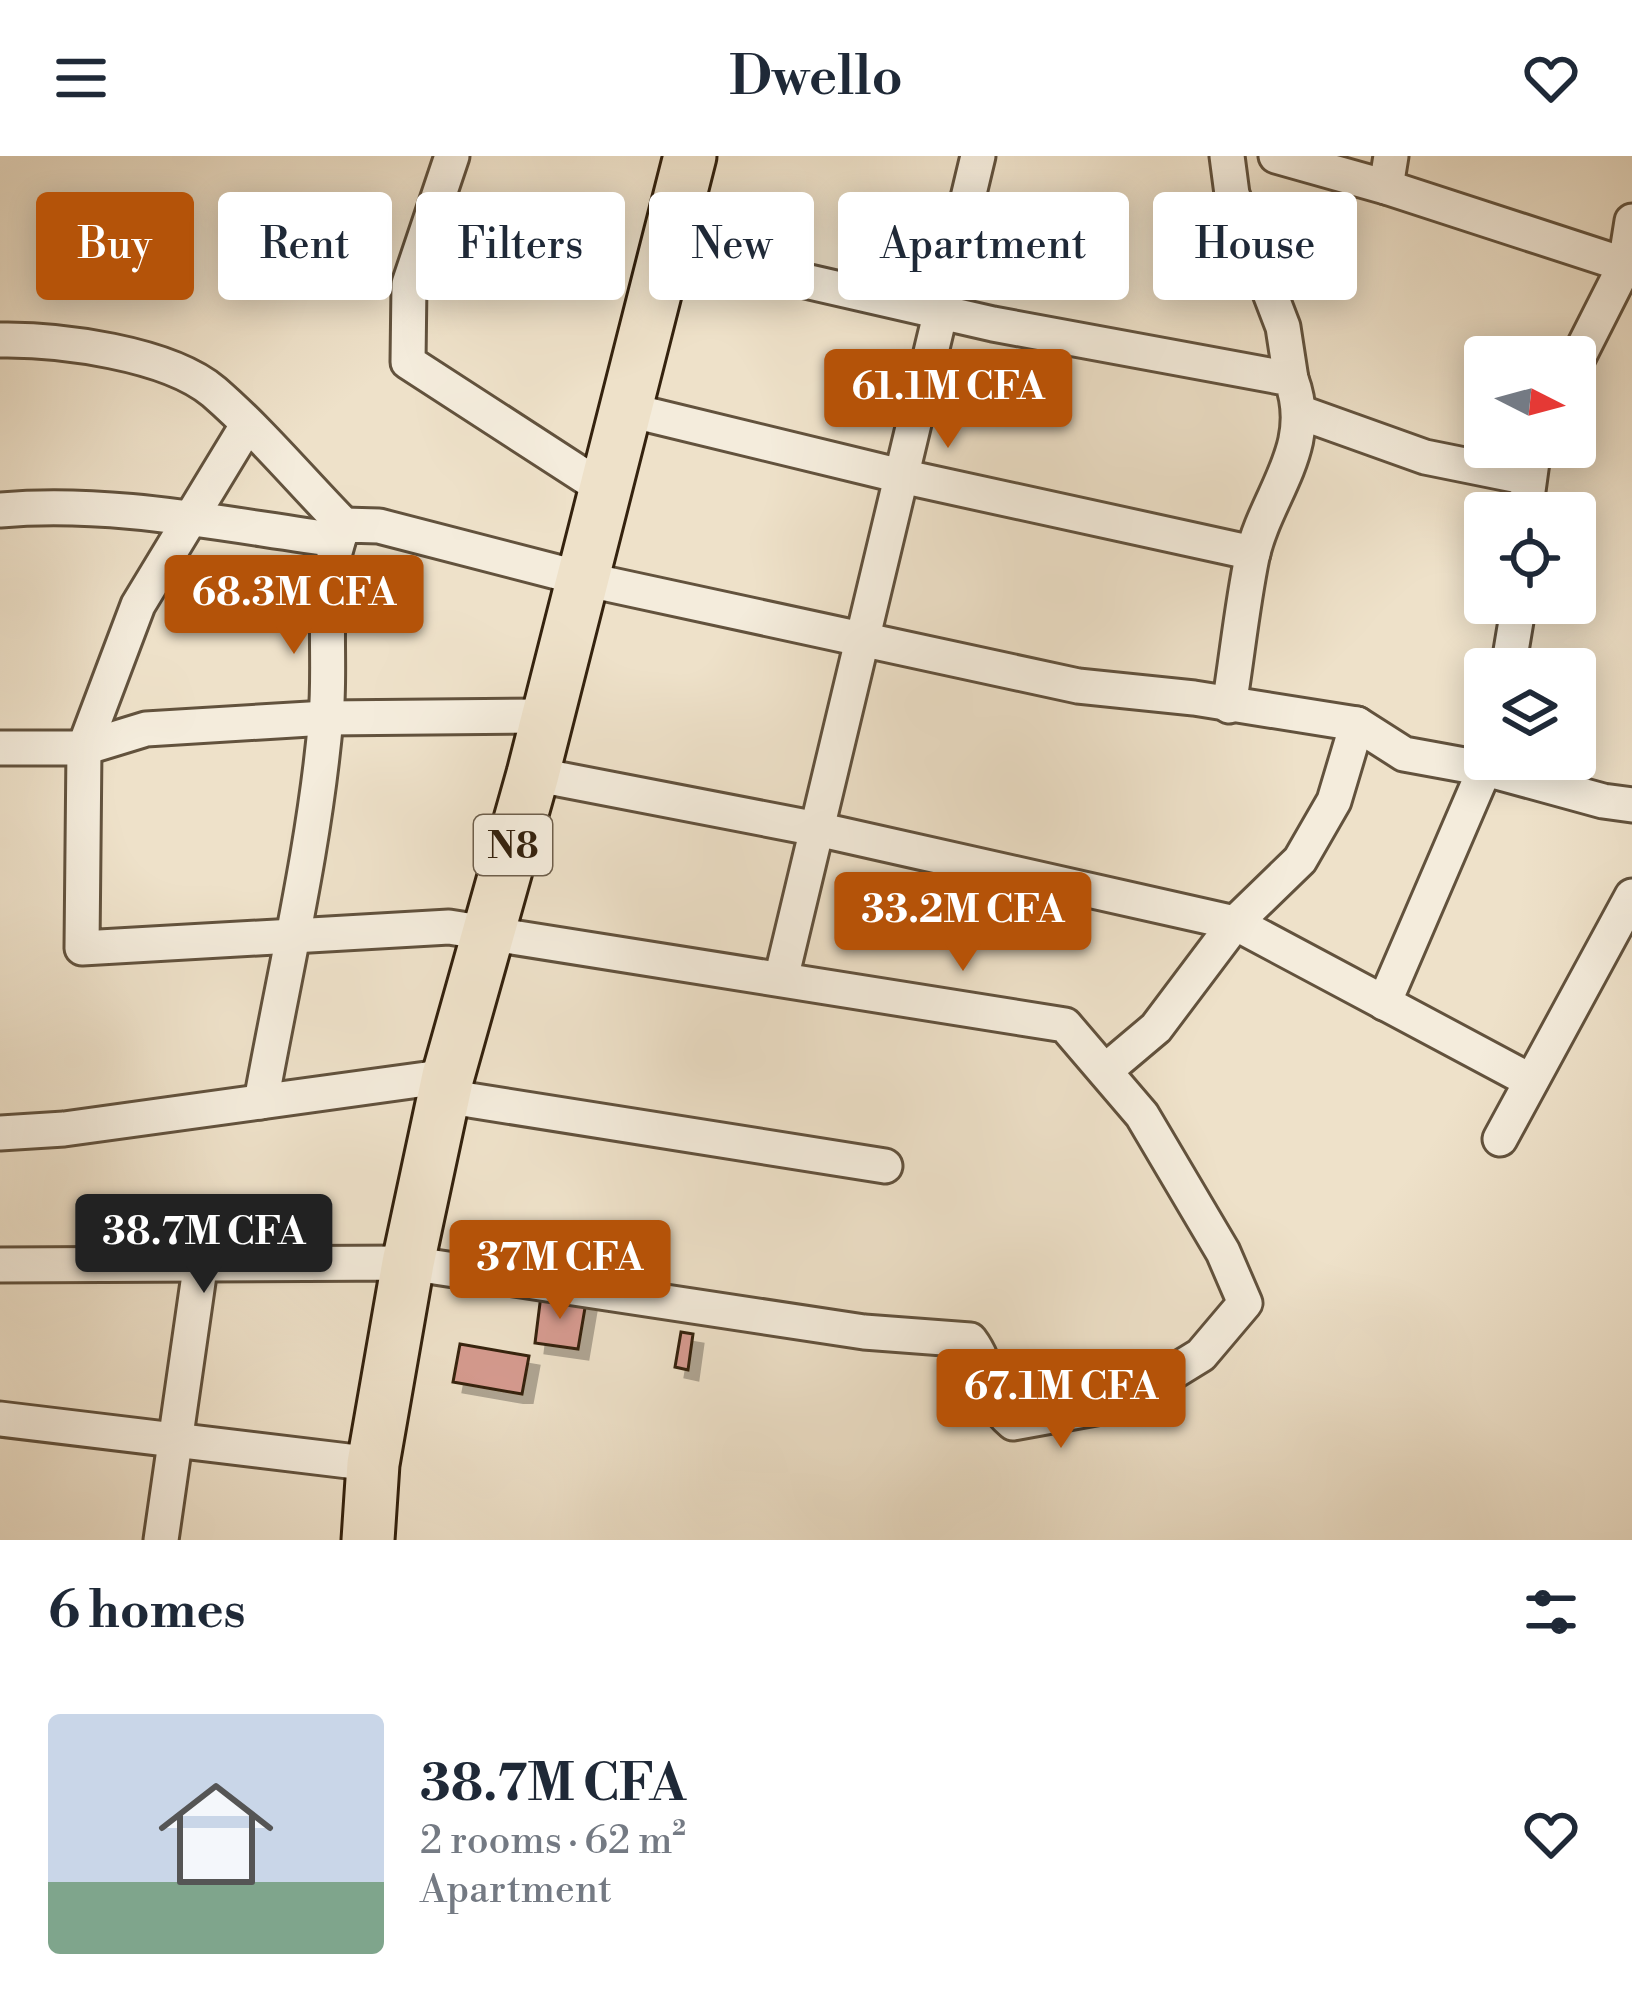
<!DOCTYPE html>
<html lang="en">
<head>
<meta charset="utf-8">
<style>
  body { margin:0; font-family:"Libre Bodoni",serif; background:#f2f2f3; color:#1f2937; height:100vh; display:flex; flex-direction:column; font-size:45px; white-space:nowrap }
  * { box-sizing:border-box; margin:0 }
  p { font-size:39px; color:#747a83 }
  .icon { flex:none; width:66px; height:66px; fill:none; stroke:currentColor; stroke-width:2; stroke-linecap:round; stroke-linejoin:round }
  .map { position:relative; height:1384px; overflow:hidden }
  .drawer { display:flex; flex-direction:column; background:#fff; flex:1 }
  .drawer>* { flex:none }
  .banner { position:absolute; left:36px; top:36px; width:1560px; height:108px; display:flex; gap:24px }
  .needle { width:78px; rotate:96deg }
  .controls { position:absolute; left:1464px; top:180px; display:grid; gap:24px }
  .controls a { display:grid; place-items:center; width:132px; height:132px; border-radius:12px; background:#fff; box-shadow:0 6px 30px #0003; font-size:60px }
  .price { position:absolute; translate:-50% -102px; padding:0 27px; border-radius:12px; background:#b45309; color:#fff; font-size:39px; line-height:78px; filter:drop-shadow(0 3px 6px #0008) }
  .price::after { content:''; position:absolute; left:50%; top:72px; width:36px; height:27px; margin-left:-18px; background:inherit; clip-path:polygon(0 0,100% 0,50% 100%) }
  .price.current { background:#222; color:#fff }
  ul { padding:0; list-style:none }
  li { display:flex; align-items:center; gap:36px; height:300px; padding:0 48px }
  li span { display:grid; place-items:center; flex:none; width:336px; height:240px; border-radius:12px; color:#555 }
  li>.icon { margin-inline-start:auto }
  span .icon { width:144px; height:144px; fill:#fffc; stroke-width:1 }
  li b { font-size:51px }
  h2 { display:flex; justify-content:space-between; align-items:center; height:144px; padding:0 48px; font-size:51px }
  .chip { padding:0 42px; border-radius:12px; background:#fff; box-shadow:0 6px 30px #0003; font-size:42px; line-height:108px }
  .chip.current { background:#b45309; color:#fff }
  header { display:flex; justify-content:space-between; align-items:center; height:156px; padding:0 48px; background:#fff; font-size:54px; font-weight:600 }
  .map>svg:first-child { display:block }
  .building { fill:#d69b90; stroke:#34220e; stroke-width:3; filter:url(#shadow) }
  .lines { fill:none; stroke-linecap:round; stroke-linejoin:round }
  .street-casing { stroke:#62523d; stroke-width:39 }
  .primary-casing { stroke:#34220e; stroke-width:57 }
  .street { stroke:#f4ecdc; stroke-width:33 }
  .primary { stroke:#eee1c9; stroke-width:51 }
  .labels { text-anchor:middle; stroke-width:10; stroke-linejoin:round; paint-order:stroke }
  .shield { fill:#f4ecdc; stroke:#6e5f4c; stroke-width:3 }
  .shield-label { font-size:36px; font-weight:bold; fill:#34220e }
</style>
</head>
<body>
<header><svg class="icon" aria-label="menu" viewBox="0 0 24 24"><path d="M4 6h16M4 12h16M4 18h16"/></svg>Dwello<svg class="icon" aria-label="heart" viewBox="0 0 24 24"><path d="M12 20l-8-8c-3-5 5-10 8-4 3-6 11-1 8 4z"/></svg></header>
<div class="map">
<svg width="1632" height="1384" viewBox="0 0 1632 1384">
  <defs>
    <filter id="shadow"><feDropShadow dx="10" dy="10" stdDeviation="0" flood-color="#0004"/></filter>
  </defs>
  <rect width="100%" height="100%" fill="#eee1c9"/>
  <filter id="stains"><feTurbulence type="fractalNoise" baseFrequency=".00167" numOctaves="4"/><feColorMatrix values="0 0 0 0 .2 0 0 0 0 .09 0 0 0 0 .02 0 0 0 .5 -.17"/></filter>
  <radialGradient id="worn" r=".72"><stop offset=".6" stop-color="#630" stop-opacity="0"/><stop offset="1" stop-color="#630" stop-opacity=".3"/></radialGradient>
  <g class="building">
    <path d="M 541,1139 L 586,1146 L 578,1193 L 535,1187 Z"/>
    <path d="M 681,1176 L 693,1178 L 688,1214 L 675,1211 Z"/>
    <path d="M 460,1188 L 529,1200 L 522,1238 L 453,1226 Z"/>
  </g>
  <g class="lines">
    <g class="street-casing">
      <g id="street">
        <path d="M 452,0 L 409,128 L 408,206 L 607,335"/>
        <path d="M 1227,0 L 1232,38 L 1283,171 L 1291,223"/>
        <path d="M 1276,0 L 1386,31 L 1632,111"/>
        <path d="M 1386,31 L 1391,0"/>
        <path d="M 670,94 L 993,168 L 1291,223 C 1317,291 1266,338 1252,401 C 1242,450 1237,501 1229,550"/>
        <path d="M 0,184 C 58,183 168,197 214,236 C 260,276 301,325 344,369"/>
        <path d="M 1575,208 L 1625,109 L 1632,65"/>
        <path d="M 629,254 L 901,320 L 1253,397"/>
        <path d="M 1302,257 L 1425,301 L 1529,322"/>
        <path d="M 0,354 C 114,344 225,369 338,384"/>
        <path d="M 1525,357 L 1534,291"/>
        <path d="M 1508,513 L 1519,447"/>
        <path d="M 0,592 L 84,592 L 146,573 L 326,562 L 549,560"/>
        <path d="M 533,618 L 817,673 L 1235,767 L 1531,925"/>
        <path d="M 781,823 L 978,0"/>
        <path d="M 1384,847 L 1489,603"/>
        <path d="M 1105,915 L 1156,872 L 1235,767 L 1300,704 L 1334,645 L 1357,568"/>
        <path d="M 444,940 L 885,1010"/>
        <path d="M 261,946 C 284,818 315,690 326,561 C 332,497 318,429 344,369 L 379,370 L 584,423 L 1078,530 L 1194,542 L 1357,568 L 1404,598 L 1486,613 L 1603,645 L 1632,649"/>
        <path d="M 0,977 L 64,973 L 448,920"/>
        <path d="M 1500,983 L 1632,740"/>
        <path d="M 0,1109 L 408,1107 L 864,1176 L 970,1184 C 994,1216 980,1239 1013,1267 L 1123,1247 L 1201,1199 L 1245,1147 L 1223,1096 L 1142,959 L 1065,869 L 449,771 L 82,792 L 84,592 L 138,449 L 246,271"/>
        <path d="M 0,1263 L 373,1308"/>
        <path d="M 161,1384 L 201,1105"/>
      </g>
    </g>
    <g class="primary-casing">
      <path id="primary" d="M 368,1384 L 373,1308 L 408,1107 L 448,920 L 533,618 L 690,0"/>
    </g>
    <use href="#street" class="street"/>
    <use href="#primary" class="primary"/>
  </g>
  <g class="labels">
    <rect class="shield" x="474" y="659" width="78" height="60" rx="9"/>
    <g class="shield-label">
      <text x="513" y="702">N8</text>
    </g>
  </g>
  <rect width="100%" height="100%" filter="url(#stains)"/>
  <rect width="100%" height="100%" fill="url(#worn)"/>
</svg>
<div class="controls">
<a><svg class="needle" viewBox="-14 -14 28 28"><path d="M0-13l5 13h-10z" fill="#e53935"/><path d="M0 13l5-13h-10z" fill="#747a83"/></svg></a>
<a><svg class="icon" aria-label="locate" viewBox="0 0 24 24"><circle cx="12" cy="12" r="6"/><path d="M12 2v4M12 18v4M2 12h4M18 12h4"/></svg></a>
<a><svg class="icon" aria-label="layers" viewBox="0 0 24 24"><path d="M12 4l9 5-9 5-9-5zM3 14l9 5 9-5"/></svg></a>
</div>
<b class="price" style="left:948px;top:295px">61.1M CFA</b>
<b class="price" style="left:294px;top:501px">68.3M CFA</b>
<b class="price" style="left:963px;top:818px">33.2M CFA</b>
<b class="price current" style="left:204px;top:1140px">38.7M CFA</b>
<b class="price" style="left:560px;top:1166px">37M CFA</b>
<b class="price" style="left:1061px;top:1295px">67.1M CFA</b>
<div class="banner">
<a class="chip current">Buy</a>
<a class="chip">Rent</a>
<a class="chip">Filters</a>
<a class="chip">New</a>
<a class="chip">Apartment</a>
<a class="chip">House</a>
</div>
</div>
<section class="drawer">
<h2>6 homes<svg class="icon" aria-label="filters" viewBox="0 0 24 24"><path d="M4 7h16M4 17h16"/><circle cx="9" cy="7" r="2"/><circle cx="15" cy="17" r="2"/></svg></h2>
<ul>
<li><span style="background:linear-gradient(#c9d6e8 70%,#7fa58c 0)"><svg class="icon" aria-label="home" viewBox="0 0 24 24"><path d="M3 11l9-7 9 7M6 9v11h12V9"/></svg></span><div><b>38.7M CFA</b><p>2 rooms · 62 m²</p><p>Apartment</p></div><svg class="icon" aria-label="heart" viewBox="0 0 24 24"><path d="M12 20l-8-8c-3-5 5-10 8-4 3-6 11-1 8 4z"/></svg></li>
</ul>
</section>
</body>
</html>
